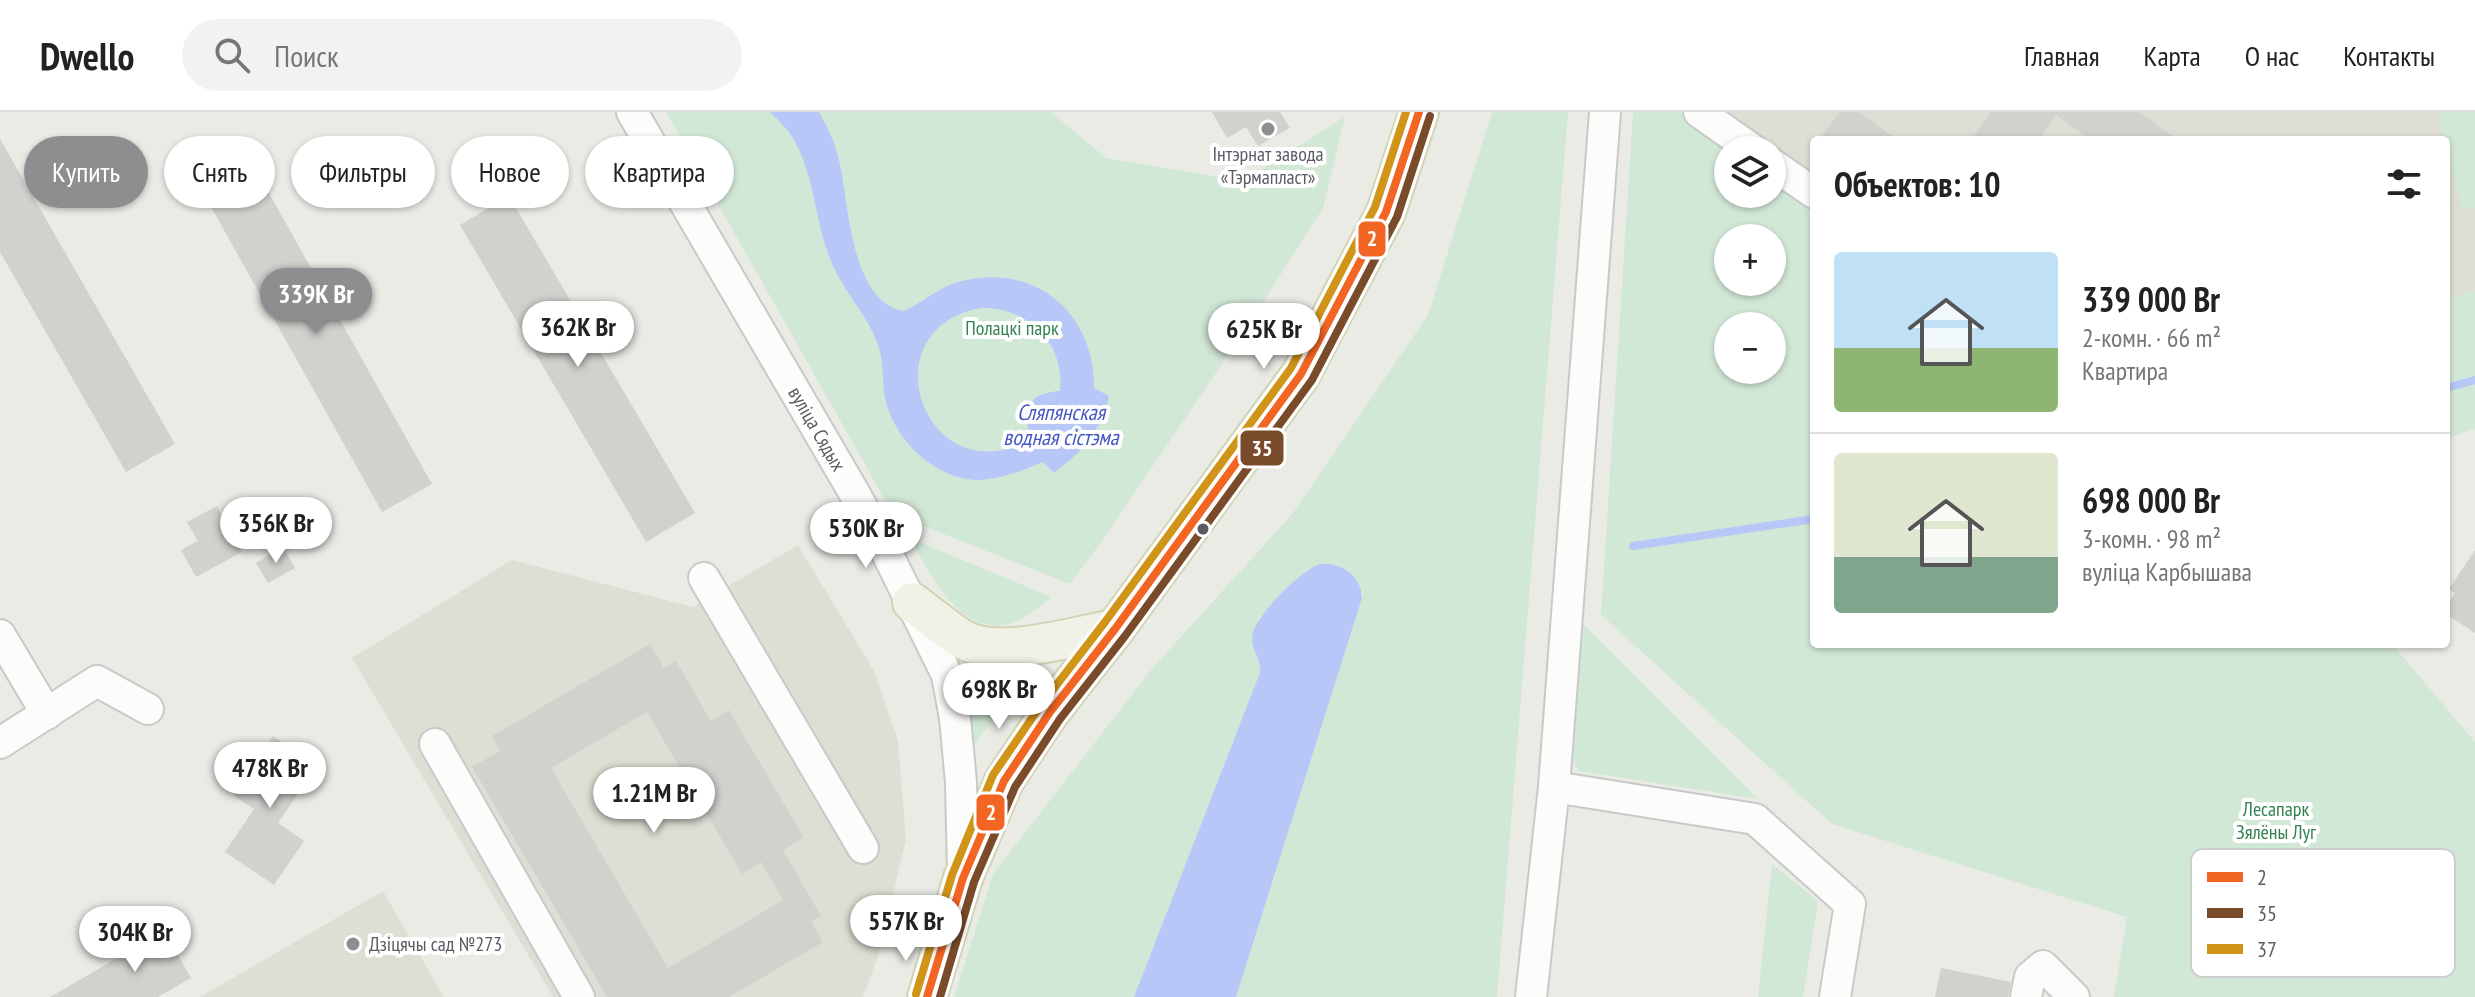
<!DOCTYPE html>
<html lang="ru">
<head>
<meta charset="utf-8">
<style>
  body { margin:0; font-family:"PT Sans Narrow",sans-serif; background:#f2f2f2; color:#222; height:100vh; display:flex; flex-direction:column; font-size:30px; white-space:nowrap }
  * { box-sizing:border-box; margin:0 }
  p { font-size:26px; color:#767676 }
  .icon { flex:none; width:44px; height:44px; fill:none; stroke:currentColor; stroke-width:2; stroke-linecap:round; stroke-linejoin:round }
  .map { position:relative; flex:1; overflow:hidden }
  .details { position:absolute; left:1810px; top:24px; width:640px; height:512px; display:flex; flex-direction:column; background:#fff; border-radius:8px; box-shadow:0 2px 6px #0004 }
  .details>* { flex:none }
  .guide { position:absolute; left:24px; top:24px; width:760px; height:72px; display:flex; gap:16px }
  .fabs { position:absolute; left:1714px; top:24px; display:grid; gap:16px }
  .fabs a { display:grid; place-items:center; width:72px; height:72px; border-radius:50%; background:#fff; box-shadow:0 2px 6px #0004; font-size:40px }
  .price { position:absolute; translate:-50% -68px; padding:0 18px; border-radius:28px; background:#fff; color:#222; font-size:26px; line-height:52px; filter:drop-shadow(0 2px 4px #0008) }
  .price::after { content:''; position:absolute; left:50%; top:48px; width:24px; height:18px; margin-left:-12px; background:inherit; clip-path:polygon(0 0,100% 0,50% 100%) }
  .price.on { background:#8d8e90; color:#fff }
  ul { padding:0; list-style:none }
  li { display:flex; align-items:center; gap:24px; height:200px; padding:0 24px }
  li+li { border-top:2px solid #e0e0e0 }
  li span { display:grid; place-items:center; flex:none; width:224px; height:160px; border-radius:8px; color:#555 }
  li>.icon { margin-inline-start:auto }
  span .icon { width:96px; height:96px; fill:#fffc; stroke-width:1 }
  li b { font-size:34px }
  h2 { display:flex; justify-content:space-between; align-items:center; height:96px; padding:0 24px; font-size:34px }
  .chip { padding:0 28px; border-radius:36px; background:#fff; box-shadow:0 2px 6px #0004; font-size:28px; line-height:72px }
  .chip.on { background:#8d8e90; color:#fff }
  header { display:flex; align-items:center; gap:48px; box-sizing:border-box; height:112px; padding:0 40px; background:#fff; border-bottom:2px solid #e0e0e0 }
  header strong { font-size:38px }
  nav { display:flex; gap:44px; margin-inline-start:auto; font-size:28px }
  .search { width:560px; height:72px; background:#f2f2f2; display:flex; align-items:center; gap:20px; box-sizing:border-box; padding:0 28px; border-radius:44px; color:#767676; font-size:30px }
  .map>svg:first-child { display:block }
  .education { fill:#dedfd4 }
  .green { fill:#d2e8d7; fill-rule:evenodd }
  .water { fill:#b7c7f7; fill-rule:evenodd }
  .lines { fill:none; stroke-linecap:round; stroke-linejoin:round }
  .stream { stroke:#b7c7f7; stroke-width:8 }
  .building { fill:#d1d2ce; fill-rule:evenodd }
  .minor-casing { stroke:#c8c9c9; stroke-width:34 }
  .major-casing { stroke:#d1d3b3; stroke-width:42 }
  .minor { stroke:#fcfcfb; stroke-width:30 }
  .major { stroke:#f0f2e7; stroke-width:38 }
  .bus-1-casing { stroke:#fff; stroke-width:14 }
  .bus-2-casing { stroke:#fff; stroke-width:14 }
  .bus-3-casing { stroke:#fff; stroke-width:14 }
  .bus-1 { stroke:#f26522; stroke-width:8 }
  .bus-2 { stroke:#7a4b2a; stroke-width:8 }
  .bus-3 { stroke:#d09419; stroke-width:8 }
  .poi-dot { fill:#8d8e90; stroke:#fff; stroke-width:3 }
  .bus-dot { fill:#5b5c63; stroke:#fff; stroke-width:3 }
  .labels { text-anchor:middle; stroke-width:8; stroke-linejoin:round; paint-order:stroke }
  .poi-label { font-size:20px; fill:#5b5c63; stroke:#fff }
  .park-label { font-size:20px; fill:#348251; stroke:#fff }
  .street-label { font-size:20px; fill:#5b5c63; stroke:#fff }
  .water-label { font-size:22px; font-style:italic; fill:#4358c3; stroke:#fff }
  .key { fill:#fff; stroke:#ceced0; stroke-width:2 }
  .key-label { font-size:22px; fill:#5b5c63 }
  .line-badge { stroke:#fff; stroke-width:3 }
  .badge-label { font-size:22px; text-anchor:middle; font-weight:bold; fill:#fff }
</style>
</head>
<body>
<header>
<strong>Dwello</strong>
<div class="search"><svg class="icon" aria-label="search" viewBox="0 0 24 24"><circle cx="10" cy="10" r="6"/><path d="M15 15l6 6"/></svg>Поиск</div>
<nav><a>Главная</a><a>Карта</a><a>О нас</a><a>Контакты</a></nav>
</header>
<div class="map">
<svg width="2475" height="885" viewBox="0 0 2475 885">
  <rect width="100%" height="100%" fill="#eaebe5"/>
  <g class="education">
    <path d="M 1724,0 L 2475,0 L 2475,179 L 2446,187 L 2446,28 L 1814,28 L 1814,63 Z"/>
    <path d="M 798,433 L 874,559 L 898,629 L 906,728 L 878,844 L 863,885 L 553,885 L 352,546 L 512,448 L 693,495 Z"/>
    <path d="M 383,779 L 444,885 L 200,885 Z"/>
  </g>
  <g class="green">
    <path d="M 666,0 L 1051,0 L 1106,46 L 1243,69 L 1345,5 L 1323,96 L 1251,209 L 1102,429 L 1070,472 L 893,402 Z"/>
    <path d="M 1492,0 L 1568,0 L 1497,885 L 1236,885 L 1362,486 L 1363,480 L 1320,452 L 1307,458 L 1259,506 L 1253,532 L 1260,547 L 1259,563 L 1134,885 L 954,885 L 993,762 L 1151,558 L 1293,401 L 1428,203 Z"/>
    <path d="M 1633,0 L 1724,0 L 1814,63 L 1814,532 L 2392,532 L 2475,630 L 2475,885 L 2114,885 L 2127,805 L 1832,712 L 1601,503 ZM 1728,38 L 1772,38 L 1772,82 L 1728,82 ZM 1728,126 L 1772,126 L 1772,170 L 1728,170 ZM 1728,214 L 1772,214 L 1772,258 L 1728,258 Z"/>
    <path d="M 2437,0 L 2475,0 L 2475,95 L 2463,99 Z"/>
    <path d="M 2475,179 L 2475,317 L 2446,326 L 2446,186 Z"/>
    <path d="M 910,426 L 1051,485 C 1038,496 1025,508 1008,512 C 959,524 929,460 910,426 Z"/>
    <path d="M 1580,509 L 1758,687 L 1578,659 L 1571,640 Z"/>
    <path d="M 960,562 L 998,570 L 1022,569 L 972,636 Z"/>
    <path d="M 1772,752 L 1818,789 L 1803,885 L 1758,885 Z"/>
  </g>
  <g class="water">
    <path d="M 770,0 L 819,0 L 820,2 C 829,17 835,32 839,48 C 849,89 850,191 904,199 C 923,190 938,176 958,170 C 1034,149 1095,200 1094,276 L 1109,284 C 1101,319 1082,340 1054,361 L 1043,350 C 1022,359 1001,367 979,368 C 937,368 896,330 886,290 C 881,270 885,250 877,230 C 867,203 846,182 834,156 C 815,116 816,66 794,28 C 788,17 778,8 770,0 ZM 981,196 C 1029,195 1065,231 1060,279 C 1027,281 1022,298 1031,326 C 927,388 864,217 981,196 Z"/>
    <path d="M 1320,452 C 1341,450 1362,464 1362,486 L 1236,885 L 1134,885 L 1259,563 C 1263,548 1252,540 1252,526 C 1251,507 1302,457 1320,452 Z"/>
  </g>
  <g class="lines">
    <g class="stream">
      <path d="M 2446,276 L 2475,268"/>
      <path d="M 1633,434 L 1814,407"/>
    </g>
  </g>
  <g class="building">
    <path d="M 1212,0 L 1280,0 L 1290,16 L 1258,34 L 1246,15 L 1227,26 Z"/>
    <path d="M 1840,0 L 1859,0 L 1897,28 L 1819,28 Z"/>
    <path d="M 1991,0 L 2139,0 L 2178,28 L 2091,28 L 2056,3 L 2038,28 L 1971,28 Z"/>
    <path d="M 0,27 L 175,332 L 126,360 L 0,140 Z"/>
    <path d="M 251,49 L 432,372 L 382,400 L 201,77 Z"/>
    <path d="M 509,84 L 695,401 L 646,430 L 460,113 Z"/>
    <path d="M 217,394 L 242,440 L 196,465 L 181,438 L 198,429 L 187,410 Z"/>
    <path d="M 283,435 L 295,456 L 268,471 L 256,451 Z"/>
    <path d="M 2475,438 L 2475,521 L 2446,502 L 2446,494 L 2455,481 L 2449,477 Z"/>
    <path d="M 650,532 L 664,556 L 676,549 L 711,609 L 729,598 L 804,726 L 783,738 L 821,804 L 811,810 L 823,830 L 729,885 L 607,885 L 472,655 L 500,639 L 492,624 ZM 647,600 L 742,762 L 761,750 L 783,788 L 668,856 L 551,656 Z"/>
    <path d="M 273,624 L 317,654 L 278,711 L 304,729 L 274,773 L 225,740 L 254,697 L 233,683 Z"/>
    <path d="M 164,819 L 191,866 L 158,885 L 50,885 Z"/>
    <path d="M 1941,856 L 2011,870 L 2008,885 L 1935,885 Z"/>
  </g>
  <g class="lines">
    <g class="minor-casing">
      <g id="minor">
        <path d="M 632,0 L 852,377 L 882,431 L 947,563 L 955,606 L 961,670 L 963,760"/>
        <path d="M 1699,0 L 1753,38"/>
        <path d="M 1772,52 L 1814,81"/>
        <path d="M 704,466 L 863,736"/>
        <path d="M 0,523 L 47,602"/>
        <path d="M 0,631 L 97,569 L 148,597"/>
        <path d="M 435,632 L 579,885"/>
        <path d="M 1554,675 L 1755,707 L 1850,792 L 1835,885"/>
        <path d="M 1531,885 L 1554,675 L 1605,0"/>
        <path d="M 2026,885 L 2030,865 L 2043,854 L 2074,885"/>
      </g>
    </g>
    <g class="major-casing">
      <g id="major">
        <path d="M 912,490 C 928,502 945,516 962,527 C 998,548 1074,524 1115,517"/>
        <path d="M 927,885 L 963,766 L 1004,669 L 1050,600 L 1115,517 L 1301,262 L 1386,100 L 1419,0"/>
      </g>
    </g>
    <use href="#minor" class="minor"/>
    <use href="#major" class="major"/>
    <g class="bus-1-casing">
      <path id="bus-1" d="M 927,885 L 963,766 L 1004,669 L 1050,600 L 1115,517 L 1301,262 L 1386,100 L 1419,0"/>
    </g>
    <g class="bus-2-casing">
      <path id="bus-2" d="M 940,885 L 974,770 L 1015,675 L 1060,607 L 1125,524 L 1312,268 L 1397,105 L 1430,4"/>
    </g>
    <g class="bus-3-casing">
      <path id="bus-3" d="M 916,882 L 952,763 L 993,663 L 1041,593 L 1105,510 L 1291,256 L 1375,95 L 1406,0"/>
    </g>
    <use href="#bus-1" class="bus-1"/>
    <use href="#bus-2" class="bus-2"/>
    <use href="#bus-3" class="bus-3"/>
  </g>
  <g class="poi-dot">
    <circle cx="1268" cy="17" r="8"/>
    <circle cx="353" cy="832" r="8"/>
  </g>
  <circle class="bus-dot" cx="1203" cy="417" r="7"/>
  <g class="labels">
    <g class="poi-label">
      <text x="1268" y="49">Інтэрнат завода<tspan x="1268" dy="23">«Тэрмапласт»</tspan></text>
      <text x="369" y="839" text-anchor="start">Дзіцячы сад №273</text>
    </g>
    <g class="park-label">
      <text x="1012" y="223">Полацкі парк</text>
      <text x="2276" y="704">Лесапарк<tspan x="2276" dy="23">Зялёны Луг</tspan></text>
    </g>
    <g class="street-label">
      <text transform="translate(817 317) rotate(60)" y="7">вуліца Сядых</text>
    </g>
    <g class="water-label">
      <text x="1061" y="308">Сляпянская<tspan x="1061" dy="25">водная сістэма</tspan></text>
    </g>
  </g>
  <rect x="2191" y="737" width="264" height="128" rx="12" class="key"/>
  <rect x="2207" y="760" width="36" height="10" fill="#f26522"/>
  <rect x="2207" y="796" width="36" height="10" fill="#7a4b2a"/>
  <rect x="2207" y="832" width="36" height="10" fill="#d09419"/>
  <g class="key-label">
    <text x="2257" y="773">2</text>
    <text x="2257" y="809">35</text>
    <text x="2257" y="845">37</text>
  </g>
  <g class="line-badge">
    <rect x="1357" y="108" width="30" height="38" rx="8" fill="#f26522"/>
    <rect x="1239" y="317" width="46" height="38" rx="8" fill="#7a4b2a"/>
    <rect x="975" y="681" width="31" height="39" rx="8" fill="#f26522"/>
  </g>
  <g class="badge-label">
    <text x="1372" y="134">2</text>
    <text x="1262" y="344">35</text>
    <text x="991" y="708">2</text>
  </g>
</svg>
<div class="fabs">
<a><svg class="icon" aria-label="layers" viewBox="0 0 24 24"><path d="M12 4l9 5-9 5-9-5zM3 14l9 5 9-5"/></svg></a>
<a>+</a>
<a>−</a>
</div>
<b class="price on" style="left:316px;top:224px">339K Br</b>
<b class="price" style="left:578px;top:257px">362K Br</b>
<b class="price" style="left:1264px;top:259px">625K Br</b>
<b class="price" style="left:276px;top:453px">356K Br</b>
<b class="price" style="left:866px;top:458px">530K Br</b>
<b class="price" style="left:999px;top:619px">698K Br</b>
<b class="price" style="left:270px;top:698px">478K Br</b>
<b class="price" style="left:654px;top:723px">1.21M Br</b>
<b class="price" style="left:906px;top:851px">557K Br</b>
<b class="price" style="left:135px;top:862px">304K Br</b>
<div class="guide">
<a class="chip on">Купить</a>
<a class="chip">Снять</a>
<a class="chip">Фильтры</a>
<a class="chip">Новое</a>
<a class="chip">Квартира</a>
</div>
<section class="details">
<h2>Объектов: 10<svg class="icon" aria-label="filters" viewBox="0 0 24 24"><path d="M4 7h16M4 17h16"/><circle cx="9" cy="7" r="2"/><circle cx="15" cy="17" r="2"/></svg></h2>
<ul>
<li><span style="background:linear-gradient(#bfe0f5 60%,#8fb573 0)"><svg class="icon" aria-label="home" viewBox="0 0 24 24"><path d="M3 11l9-7 9 7M6 9v11h12V9"/></svg></span><div><b>339 000 Br</b><p>2-комн. · 66 m²</p><p>Квартира</p></div></li>
<li><span style="background:linear-gradient(#dfe7d0 65%,#7fa58c 0)"><svg class="icon" aria-label="home" viewBox="0 0 24 24"><path d="M3 11l9-7 9 7M6 9v11h12V9"/></svg></span><div><b>698 000 Br</b><p>3-комн. · 98 m²</p><p>вуліца Карбышава</p></div></li>
</ul>
</section>
</div>
</body>
</html>
